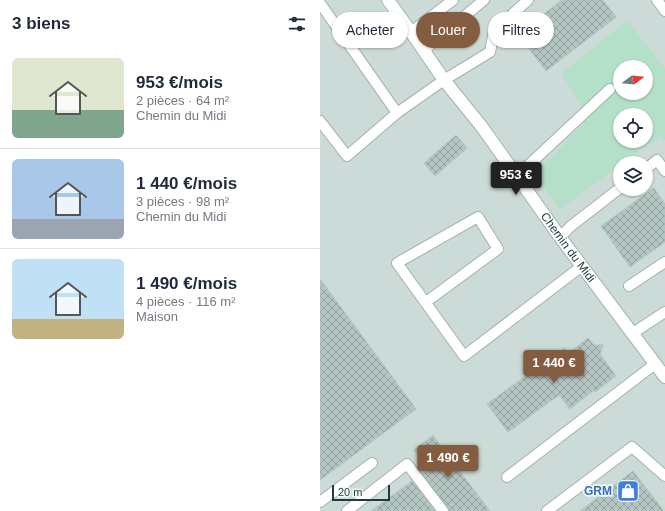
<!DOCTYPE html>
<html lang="fr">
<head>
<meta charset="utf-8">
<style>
  body { margin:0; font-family:Helvetica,sans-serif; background:#f6f6f7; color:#1f2937; height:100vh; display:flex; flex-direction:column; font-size:15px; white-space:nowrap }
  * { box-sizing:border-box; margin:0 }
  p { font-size:13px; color:#747a83 }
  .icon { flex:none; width:22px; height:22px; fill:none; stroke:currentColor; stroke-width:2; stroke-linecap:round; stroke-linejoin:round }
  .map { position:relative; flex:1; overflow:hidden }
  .sheet { display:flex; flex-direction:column; background:#fff; width:320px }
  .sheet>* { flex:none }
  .top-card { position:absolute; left:12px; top:12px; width:273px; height:36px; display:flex; gap:8px }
  .needle { width:26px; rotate:74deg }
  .controls { position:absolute; left:293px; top:60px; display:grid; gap:8px }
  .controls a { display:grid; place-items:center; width:40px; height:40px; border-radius:50%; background:#fff; box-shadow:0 1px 3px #0004; font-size:20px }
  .scale { position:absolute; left:12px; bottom:10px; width:58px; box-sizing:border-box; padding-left:4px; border:2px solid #1d3d3b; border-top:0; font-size:11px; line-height:14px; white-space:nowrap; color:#1d3d3b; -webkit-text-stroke:3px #eef8f5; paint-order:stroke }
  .price { position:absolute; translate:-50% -34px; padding:0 9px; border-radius:4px; background:#845c3f; color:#fff; font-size:13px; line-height:26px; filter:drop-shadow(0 1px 2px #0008) }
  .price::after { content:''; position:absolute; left:50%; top:24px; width:12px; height:9px; margin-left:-6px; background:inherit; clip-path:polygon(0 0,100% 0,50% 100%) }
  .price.active { background:#222; color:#fff }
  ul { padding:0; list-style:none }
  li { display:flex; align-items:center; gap:12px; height:100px; padding:0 12px }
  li+li { border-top:1px solid #e0e1e3 }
  li span { display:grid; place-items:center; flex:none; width:112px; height:80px; border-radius:6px; color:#555 }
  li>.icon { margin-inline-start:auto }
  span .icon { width:48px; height:48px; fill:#fffc; stroke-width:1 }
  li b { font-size:17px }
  h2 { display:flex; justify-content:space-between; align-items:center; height:48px; padding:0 12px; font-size:17px }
  .pill { padding:0 14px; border-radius:18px; background:#fff; box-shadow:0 1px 3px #0004; font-size:14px; line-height:36px }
  .pill.active { background:#845c3f; color:#fff }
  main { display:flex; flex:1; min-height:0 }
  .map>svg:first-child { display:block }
  .built { fill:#ccdbd7; fill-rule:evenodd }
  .grass { fill:#b4dfc9; fill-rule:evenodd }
  .building { fill:url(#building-cross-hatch); stroke:#b0c6c1 }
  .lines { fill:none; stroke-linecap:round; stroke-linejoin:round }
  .lane-casing { stroke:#a0b3b1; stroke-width:12 }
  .street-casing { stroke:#a0b3b1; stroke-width:14 }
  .lane { stroke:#fff; stroke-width:10 }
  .street { stroke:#fff; stroke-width:12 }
  .labels { text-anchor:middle; stroke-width:3.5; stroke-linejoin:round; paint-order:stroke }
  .street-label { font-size:12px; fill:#1d3d3b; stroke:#eef8f5 }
  .shop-label { font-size:12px; font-weight:bold; fill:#366cbe; stroke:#eef8f5; text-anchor:end }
</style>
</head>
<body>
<main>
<section class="sheet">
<h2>3 biens<svg class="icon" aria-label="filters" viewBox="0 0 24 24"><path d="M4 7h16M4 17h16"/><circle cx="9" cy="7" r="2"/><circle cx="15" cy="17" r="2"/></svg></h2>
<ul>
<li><span style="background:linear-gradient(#dfe7d0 65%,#7fa58c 0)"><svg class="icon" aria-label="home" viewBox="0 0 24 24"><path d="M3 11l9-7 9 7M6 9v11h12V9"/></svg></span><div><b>953 €/mois</b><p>2 pièces · 64 m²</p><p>Chemin du Midi</p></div></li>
<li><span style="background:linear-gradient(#a9c7e8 75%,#9aa5b1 0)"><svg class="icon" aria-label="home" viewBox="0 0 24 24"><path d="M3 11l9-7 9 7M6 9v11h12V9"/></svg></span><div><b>1 440 €/mois</b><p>3 pièces · 98 m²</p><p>Chemin du Midi</p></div></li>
<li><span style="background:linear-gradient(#bfe0f5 75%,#c2b280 0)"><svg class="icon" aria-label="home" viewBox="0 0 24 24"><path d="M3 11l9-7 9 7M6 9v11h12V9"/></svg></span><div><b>1 490 €/mois</b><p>4 pièces · 116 m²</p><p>Maison</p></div></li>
</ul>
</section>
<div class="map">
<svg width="345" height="511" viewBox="0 0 345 511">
  <defs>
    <pattern id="building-cross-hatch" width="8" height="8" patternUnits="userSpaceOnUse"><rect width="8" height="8" fill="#b3c6c2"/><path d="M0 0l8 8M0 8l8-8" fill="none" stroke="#91a29f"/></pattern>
  </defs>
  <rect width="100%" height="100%" fill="#deebe8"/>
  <path class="built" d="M 0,0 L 345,0 L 345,511 L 0,511 ZM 300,67 L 326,67 L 326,93 L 300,93 ZM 300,115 L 326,115 L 326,141 L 300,141 ZM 300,163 L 326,163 L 326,189 L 300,189 Z"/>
  <path class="grass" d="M 307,21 L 345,69 L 345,140 L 341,135 L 302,163 L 300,163 L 300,165 L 240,209 L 215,174 L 270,117 L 241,74 ZM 300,67 L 326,67 L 326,93 L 300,93 ZM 300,115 L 326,115 L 326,141 L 300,141 Z"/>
  <g class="building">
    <path d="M 242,0 L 283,0 L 296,17 L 226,71 L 198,34 Z"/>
    <path d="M 136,135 L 147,148 L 115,176 L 104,163 Z"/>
    <path d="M 334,188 L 345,204 L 345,242 L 310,267 L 281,226 Z"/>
    <path d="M 0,279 L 96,409 L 0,480 Z"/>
    <path d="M 268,338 L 274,345 L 283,345 L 280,354 L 296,376 L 275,392 L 274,390 L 250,409 L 239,395 L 188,432 L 167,404 L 244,348 L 248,354 Z"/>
    <path d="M 113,435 L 125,452 L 170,511 L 129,511 L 128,507 L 102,474 L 109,469 L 94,450 Z"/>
    <path d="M 313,471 L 344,511 L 260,511 Z"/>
    <path d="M 92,481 L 115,511 L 51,511 Z"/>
  </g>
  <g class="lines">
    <g class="lane-casing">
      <g id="lane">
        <path d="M 337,0 L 345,11"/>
        <path d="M 0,3 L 77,113"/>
        <path d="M 91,32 L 133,0"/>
        <path d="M 103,51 L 164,0"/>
        <path d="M 0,121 L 27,156 L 77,113 L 124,80 L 170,52 L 174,31 L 208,0"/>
        <path d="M 326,169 L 337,160 L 345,171"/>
        <path d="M 197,176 L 290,89"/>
        <path d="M 240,237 L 251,226 L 300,188"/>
        <path d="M 309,286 L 345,262"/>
        <path d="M 106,302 L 178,249 L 158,217 L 77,263 L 144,356 L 262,266"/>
        <path d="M 313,333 L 345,312"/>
        <path d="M 187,477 L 335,364"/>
        <path d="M 0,502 L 52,463"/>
        <path d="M 27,511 L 87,464 L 123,511"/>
        <path d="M 227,511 L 312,447 L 345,476"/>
      </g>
    </g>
    <g class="street-casing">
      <g id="street">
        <path id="s1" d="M 68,0 L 91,32 L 124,80 L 162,127 L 240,237 L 345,377"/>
      </g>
    </g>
    <use href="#lane" class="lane"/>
    <use href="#street" class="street"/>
  </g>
  <defs>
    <g id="shop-square" transform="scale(1.15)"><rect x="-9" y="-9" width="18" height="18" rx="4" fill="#3f7fe0" stroke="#eef8f5"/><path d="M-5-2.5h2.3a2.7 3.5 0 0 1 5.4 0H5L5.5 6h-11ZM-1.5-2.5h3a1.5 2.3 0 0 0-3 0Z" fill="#fff"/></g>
  </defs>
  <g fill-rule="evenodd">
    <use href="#shop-square" x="308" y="491"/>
  </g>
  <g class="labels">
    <g class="street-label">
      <text dy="4" stroke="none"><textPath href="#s1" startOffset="306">Chemin du Midi</textPath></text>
    </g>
    <g class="shop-label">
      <text x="292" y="495">GRM</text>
    </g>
  </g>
</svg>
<div class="controls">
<a><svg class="needle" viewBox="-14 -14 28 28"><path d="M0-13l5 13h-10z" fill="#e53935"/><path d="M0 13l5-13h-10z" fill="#747a83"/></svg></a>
<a><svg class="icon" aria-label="locate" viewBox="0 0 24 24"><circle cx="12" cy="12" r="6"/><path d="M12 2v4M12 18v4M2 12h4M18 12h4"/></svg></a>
<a><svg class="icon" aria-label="layers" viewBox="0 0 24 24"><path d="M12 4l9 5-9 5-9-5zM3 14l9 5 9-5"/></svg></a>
</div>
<div class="scale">20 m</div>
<b class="price active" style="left:196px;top:196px">953 €</b>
<b class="price" style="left:234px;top:384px">1 440 €</b>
<b class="price" style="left:128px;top:479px">1 490 €</b>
<div class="top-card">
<a class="pill">Acheter</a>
<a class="pill active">Louer</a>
<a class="pill">Filtres</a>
</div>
</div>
</main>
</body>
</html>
